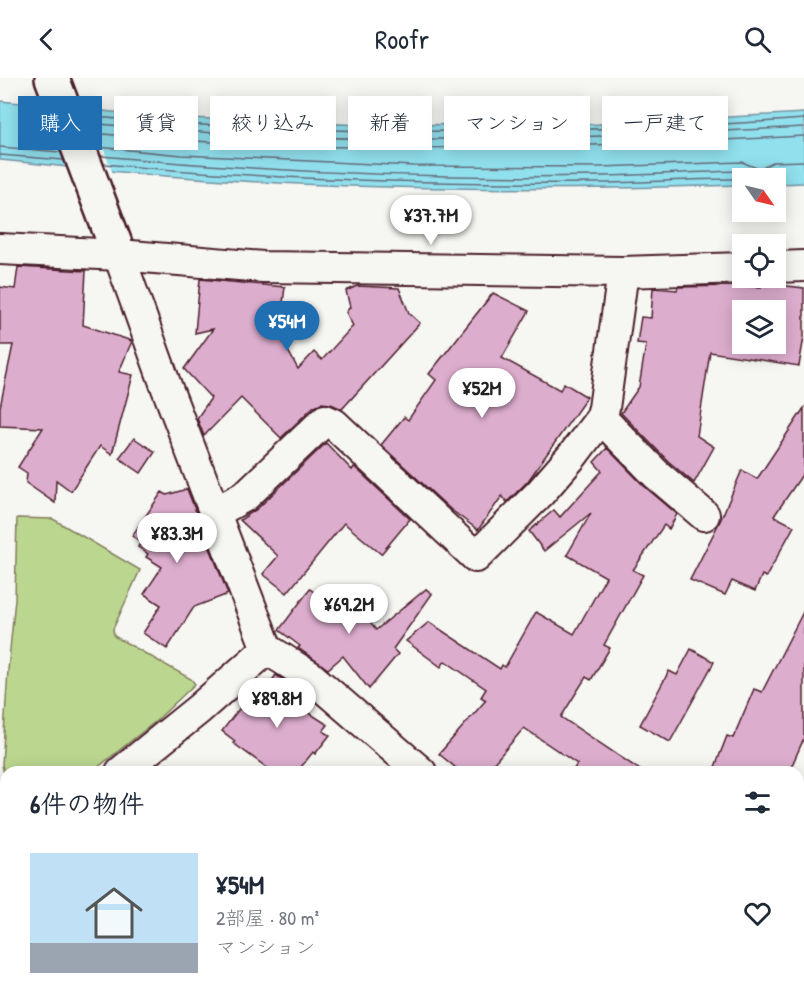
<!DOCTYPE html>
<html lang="ja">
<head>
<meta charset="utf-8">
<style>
  body { margin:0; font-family:"Patrick Hand","Klee One",sans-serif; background:#f6f6f7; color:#1f2937; height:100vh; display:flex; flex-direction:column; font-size:22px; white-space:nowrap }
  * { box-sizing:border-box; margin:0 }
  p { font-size:20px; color:#747a83 }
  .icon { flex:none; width:33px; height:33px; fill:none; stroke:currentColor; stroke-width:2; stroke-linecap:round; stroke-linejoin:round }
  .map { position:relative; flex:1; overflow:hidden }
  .sheet { position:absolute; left:0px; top:688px; width:804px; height:236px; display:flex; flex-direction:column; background:#fff; border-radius:18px 18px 0 0; box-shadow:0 3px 15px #0003 }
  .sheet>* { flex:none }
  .top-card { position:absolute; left:18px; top:18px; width:768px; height:54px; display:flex; gap:12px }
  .needle { width:39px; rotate:124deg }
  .buttons { position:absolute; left:732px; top:90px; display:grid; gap:12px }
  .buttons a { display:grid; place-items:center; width:54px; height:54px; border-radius:0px; background:#fff; box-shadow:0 3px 15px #0003; font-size:30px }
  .price { position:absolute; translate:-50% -51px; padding:0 14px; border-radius:21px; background:#fff; color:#222; font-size:20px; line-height:39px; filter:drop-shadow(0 2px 3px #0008) }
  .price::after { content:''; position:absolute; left:50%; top:36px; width:18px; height:14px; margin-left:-9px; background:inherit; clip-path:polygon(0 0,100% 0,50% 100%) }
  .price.active { background:#1f6fb2; color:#fff }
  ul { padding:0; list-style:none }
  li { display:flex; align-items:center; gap:18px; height:150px; padding:0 30px }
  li+li { border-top:2px solid #e0e1e3 }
  li span { display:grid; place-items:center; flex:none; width:168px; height:120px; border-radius:0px; color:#555 }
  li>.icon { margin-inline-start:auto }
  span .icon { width:72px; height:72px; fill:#fffc; stroke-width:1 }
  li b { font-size:26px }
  h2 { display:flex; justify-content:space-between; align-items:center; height:72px; padding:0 30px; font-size:26px }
  .tag { padding:0 21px; border-radius:0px; background:#fff; box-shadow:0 3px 15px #0003; font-size:21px; line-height:54px }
  .tag.active { background:#1f6fb2; color:#fff }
  header { display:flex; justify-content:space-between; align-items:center; height:78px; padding:0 30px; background:#fff; font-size:27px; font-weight:600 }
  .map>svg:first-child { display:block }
  .green { fill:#bbd78f; stroke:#827b5d; stroke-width:1.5 }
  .water { fill:#91e0ee; stroke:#7593a0; stroke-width:1.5 }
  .pier { fill:#f6f6f2 }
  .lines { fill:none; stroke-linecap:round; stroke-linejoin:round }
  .shore { stroke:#666c79; stroke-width:1.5 }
  .building { fill:#ddadce; stroke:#4a1f2b; stroke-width:1.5; fill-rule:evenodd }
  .street-casing { stroke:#4a1f2b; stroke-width:34 }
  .secondary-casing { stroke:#4a1f2b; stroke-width:38 }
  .street { stroke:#f6f6f2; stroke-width:30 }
  .secondary { stroke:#f6f6f2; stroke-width:33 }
</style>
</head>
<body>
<header><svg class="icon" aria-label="back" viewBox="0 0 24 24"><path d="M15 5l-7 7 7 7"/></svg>Roofr<svg class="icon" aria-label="search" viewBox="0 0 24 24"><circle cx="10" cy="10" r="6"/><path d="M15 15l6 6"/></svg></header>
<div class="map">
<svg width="804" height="923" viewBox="0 0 804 923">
  <rect width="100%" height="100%" fill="#f6f6f2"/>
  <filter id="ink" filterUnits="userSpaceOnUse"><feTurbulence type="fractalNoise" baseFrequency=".0167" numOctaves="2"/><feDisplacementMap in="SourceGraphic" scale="12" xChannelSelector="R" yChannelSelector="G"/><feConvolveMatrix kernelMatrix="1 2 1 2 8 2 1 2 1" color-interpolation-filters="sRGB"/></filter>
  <g filter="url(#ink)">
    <path class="green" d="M 17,440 L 53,441 L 140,492 L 113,551 L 114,558 L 191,601 L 195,606 L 156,643 L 92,694 L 6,694 L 6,704 L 2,687 L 8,592 L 15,521 Z"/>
    <path class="water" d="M 0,23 L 164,39 L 364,47 L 599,46 L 804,35 L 804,105 L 776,106 L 776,100 L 742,100 L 742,107 C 555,113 368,113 181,99 C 120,95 60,88 0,82 Z"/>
    <path class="pier" d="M 43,24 L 88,29 L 113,96 L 68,91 Z"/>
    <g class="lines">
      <g class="shore">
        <path d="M 86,38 C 217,51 349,54 481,53 C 589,52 696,49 804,41"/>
        <path d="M 89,45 C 326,69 566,62 804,49"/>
        <path d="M 92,55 C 329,78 567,70 804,58"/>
        <path d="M 0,69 L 61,74"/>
        <path d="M 97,69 L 182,77 L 414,88 L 600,89 L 742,84 L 759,91 L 773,84 L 804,83"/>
        <path d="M 0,77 L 64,82"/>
        <path d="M 101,78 C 266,94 435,101 601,98 C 648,97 694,94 741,93 L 749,95 L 754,100"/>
        <path d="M 104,86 C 268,102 433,106 597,105 C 646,105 694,100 742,101"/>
      </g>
    </g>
    <g class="building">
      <path d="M 18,189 L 86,193 L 83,247 L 132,263 L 119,294 L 133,297 L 112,376 L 100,368 L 71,413 L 56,402 L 55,425 L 26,405 L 27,395 L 18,389 L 43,350 L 0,348 L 0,329 L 13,267 L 0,267 L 0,209 L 15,211 Z"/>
      <path d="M 200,201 L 285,209 L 279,256 L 298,291 L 314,274 L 322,282 L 353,248 L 346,234 L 350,229 L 346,213 L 357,208 L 399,210 L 409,235 L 420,245 L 342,331 L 331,326 L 321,325 L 313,329 L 281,360 L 241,320 L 204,358 L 197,340 L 211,320 L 184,291 L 213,251 L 195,255 Z"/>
      <path d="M 761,205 L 804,210 L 804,259 L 799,288 L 710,274 L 697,358 L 714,369 L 694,405 L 668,383 L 621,335 L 639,309 L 646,266 L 637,265 L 641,239 L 651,240 L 653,210 L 677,212 L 678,209 L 734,208 L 761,209 ZM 742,232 L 776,232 L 776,266 L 742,266 Z"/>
      <path d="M 493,215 L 529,233 L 502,280 L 560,312 L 564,305 L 587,319 L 528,403 L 507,424 L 502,418 L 478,452 L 450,431 L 381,367 L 404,339 L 408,342 L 436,302 L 429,296 Z"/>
      <path d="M 804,330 L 804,394 L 774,438 L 794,448 L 766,499 L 762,497 L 755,513 L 732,503 L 725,517 L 690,502 L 721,441 L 742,392 L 757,401 Z"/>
      <path d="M 134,360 L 155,374 L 141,395 L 119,380 Z"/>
      <path d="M 326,365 L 352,392 L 354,389 L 360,394 L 410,441 L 381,476 L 344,445 L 287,515 L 263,496 L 278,478 L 240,442 L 257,431 Z"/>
      <path d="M 607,370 L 644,408 L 677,436 L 669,451 L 664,447 L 633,492 L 643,497 L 604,567 L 610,570 L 591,602 L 586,599 L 561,639 L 643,694 L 572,694 L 577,686 L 524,650 L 486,694 L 461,694 L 439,676 L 486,622 L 481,619 L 486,611 L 445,583 L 441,589 L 406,563 L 429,544 L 500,591 L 502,587 L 505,589 L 536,534 L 574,556 L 606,499 L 567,477 L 591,435 L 544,473 L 529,453 L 554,432 L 560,439 L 602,393 L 594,384 Z"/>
      <path d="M 187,411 L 228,516 L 194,529 L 167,571 L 143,555 L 161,527 L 144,516 L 162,489 L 146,479 L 148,476 L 138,469 L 141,464 L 132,458 L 162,414 L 167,417 Z"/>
      <path d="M 310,511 L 352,543 L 362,535 L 376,552 L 426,511 L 432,516 L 393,571 L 398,576 L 369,611 L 343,578 L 328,591 L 298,570 L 300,568 L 279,552 Z"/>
      <path d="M 804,532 L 804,660 L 789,694 L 713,694 L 727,658 L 733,660 L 754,611 L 762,614 Z"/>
      <path d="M 691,571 L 714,584 L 670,664 L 640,647 L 669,593 L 677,597 Z"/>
      <path d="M 276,597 L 301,613 L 289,622 L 328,647 L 323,653 L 330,657 L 315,676 L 313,674 L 297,694 L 273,694 L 233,665 L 235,663 L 222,653 L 242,627 L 246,630 L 265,606 L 268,608 Z"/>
    </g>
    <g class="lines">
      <g class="street-casing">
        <g id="street">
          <path d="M 115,166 L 165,305 L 267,571 L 311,599 L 421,694"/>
          <path d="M 0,171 L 119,177 L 263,189 L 623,194 L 742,190"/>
          <path d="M 776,189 L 804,188"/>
          <path d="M 623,194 L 604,330 L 601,340 L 656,396 L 704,437"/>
          <path d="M 216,434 L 245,418 L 325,342 L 334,346 L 476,479 L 540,415 L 573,377 L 601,340"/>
          <path d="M 121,694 L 199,631 L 267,571"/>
          <path d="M 0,764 L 6,763"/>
          <path d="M 302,918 L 311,923"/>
          <path d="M 714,918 L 723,923"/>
          <path d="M 437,923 L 439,918"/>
        </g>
      </g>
      <g class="secondary-casing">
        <path id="secondary" d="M 52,0 L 115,166"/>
      </g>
      <use href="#street" class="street"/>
      <use href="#secondary" class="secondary"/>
    </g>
  </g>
</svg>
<div class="buttons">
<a><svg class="needle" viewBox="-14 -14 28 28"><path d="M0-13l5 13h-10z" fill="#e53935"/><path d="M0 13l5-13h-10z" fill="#747a83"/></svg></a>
<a><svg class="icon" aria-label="locate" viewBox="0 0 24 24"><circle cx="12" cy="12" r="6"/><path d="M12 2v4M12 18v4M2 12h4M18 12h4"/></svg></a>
<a><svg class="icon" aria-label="layers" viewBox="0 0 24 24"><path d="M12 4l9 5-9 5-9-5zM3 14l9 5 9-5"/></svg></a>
</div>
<b class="price" style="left:431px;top:168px">¥37.7M</b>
<b class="price active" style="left:287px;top:274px">¥54M</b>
<b class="price" style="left:482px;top:341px">¥52M</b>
<b class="price" style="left:177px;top:486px">¥83.3M</b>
<b class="price" style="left:349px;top:557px">¥69.2M</b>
<b class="price" style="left:277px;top:651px">¥89.8M</b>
<div class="top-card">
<a class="tag active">購入</a>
<a class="tag">賃貸</a>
<a class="tag">絞り込み</a>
<a class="tag">新着</a>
<a class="tag">マンション</a>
<a class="tag">一戸建て</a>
</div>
<section class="sheet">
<h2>6件の物件<svg class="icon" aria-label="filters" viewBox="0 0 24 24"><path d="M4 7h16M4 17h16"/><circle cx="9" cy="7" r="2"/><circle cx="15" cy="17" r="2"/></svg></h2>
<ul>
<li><span style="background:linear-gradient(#bfe0f5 75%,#9aa5b1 0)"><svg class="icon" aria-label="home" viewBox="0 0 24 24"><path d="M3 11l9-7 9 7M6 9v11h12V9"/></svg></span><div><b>¥54M</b><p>2部屋 · 80 m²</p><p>マンション</p></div><svg class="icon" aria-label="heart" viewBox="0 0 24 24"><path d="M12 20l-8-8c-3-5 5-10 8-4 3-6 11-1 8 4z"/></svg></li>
</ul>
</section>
</div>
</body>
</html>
